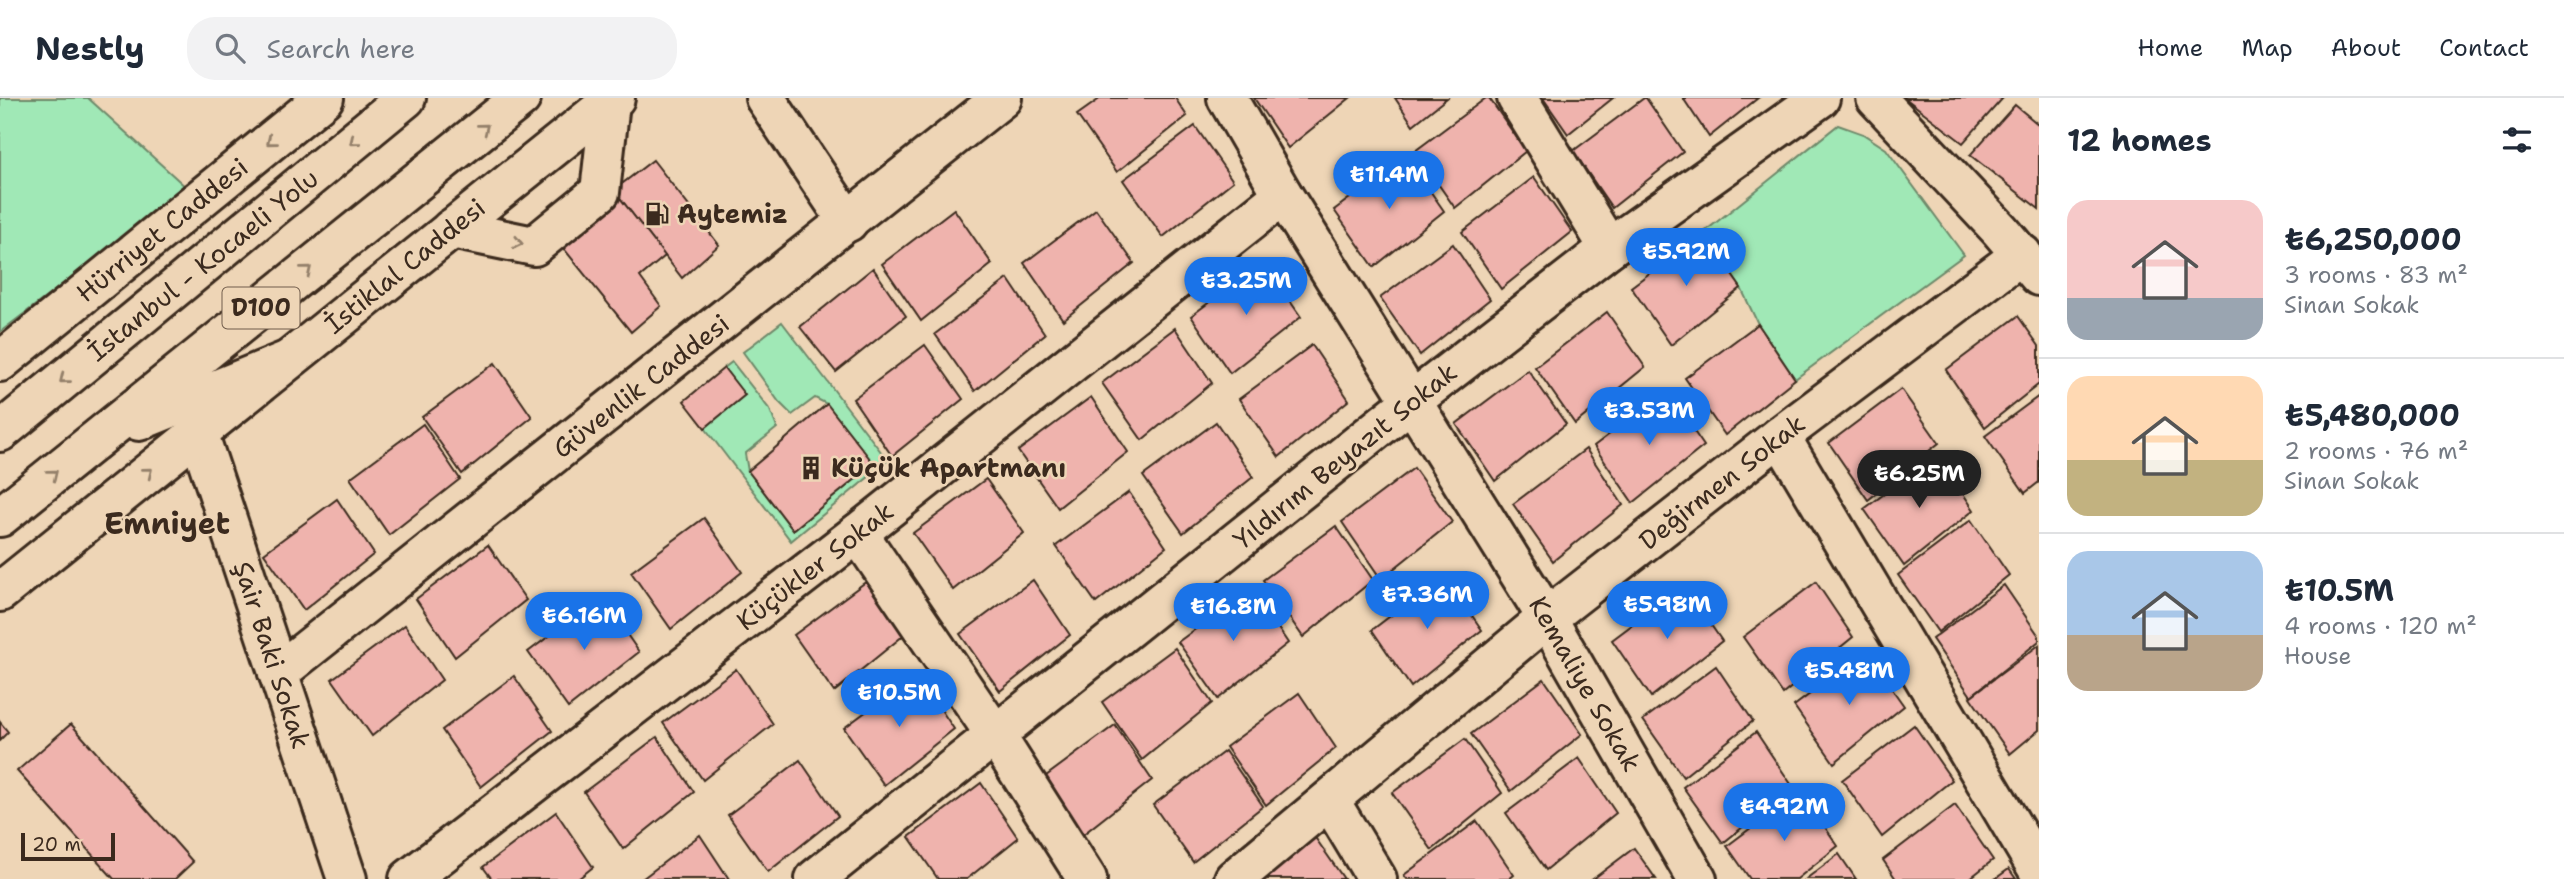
<!DOCTYPE html>
<html lang="en">
<head>
<meta charset="utf-8">
<style>
  body { margin:0; font-family:"Shantell Sans",sans-serif; background:#f2f2f3; color:#1f2937; height:100vh; display:flex; flex-direction:column; font-size:26px; white-space:nowrap }
  * { box-sizing:border-box; margin:0 }
  p { font-size:23px; color:#747a83 }
  .icon { flex:none; width:38px; height:38px; fill:none; stroke:currentColor; stroke-width:2; stroke-linecap:round; stroke-linejoin:round }
  .map { position:relative; flex:1; overflow:hidden }
  .sheet { display:flex; flex-direction:column; background:#fff; width:525px }
  .sheet>* { flex:none }
  .scale { position:absolute; left:21px; bottom:18px; width:94px; box-sizing:border-box; padding-left:7px; border:4px solid #3b2a1e; border-top:0; font-size:19px; line-height:24px; white-space:nowrap; color:#3b2a1e; -webkit-text-stroke:5px #eed5b6; paint-order:stroke }
  .price { position:absolute; translate:-50% -60px; padding:0 16px; border-radius:24px; background:#1a73e8; color:#fff; font-size:23px; line-height:46px; filter:drop-shadow(0 2px 4px #0008) }
  .price::after { content:''; position:absolute; left:50%; top:42px; width:21px; height:16px; margin-left:-10px; background:inherit; clip-path:polygon(0 0,100% 0,50% 100%) }
  .price.current { background:#222; color:#fff }
  ul { padding:0; list-style:none }
  li { display:flex; align-items:center; gap:21px; height:175px; padding:0 28px }
  li+li { border-top:2px solid #e0e1e3 }
  li span { display:grid; place-items:center; flex:none; width:196px; height:140px; border-radius:21px; color:#555 }
  li>.icon { margin-inline-start:auto }
  span .icon { width:84px; height:84px; fill:#fffc; stroke-width:1 }
  li b { font-size:30px }
  h2 { display:flex; justify-content:space-between; align-items:center; height:84px; padding:0 28px; font-size:30px }
  header { display:flex; align-items:center; gap:42px; box-sizing:border-box; height:98px; padding:0 35px; background:#fff; border-bottom:2px solid #e0e1e3 }
  header strong { font-size:33px }
  nav { display:flex; gap:38px; margin-inline-start:auto; font-size:24px }
  .search { width:490px; height:63px; background:#f2f2f3; display:flex; align-items:center; gap:18px; box-sizing:border-box; padding:0 24px; border-radius:28px; color:#747a83; font-size:26px }
  main { display:flex; flex:1; min-height:0 }
  .map>svg:first-child { display:block }
  .green { fill:#a0e8b6; stroke:#6e896a; stroke-width:2 }
  .building { fill:#efb3ad; stroke:#3b2a1e; stroke-width:2 }
  .lines { fill:none; stroke-linecap:round; stroke-linejoin:round }
  .minor-casing { stroke:#3b2a1e; stroke-width:44 }
  .major-casing { stroke:#3b2a1e; stroke-width:44 }
  .highway-casing { stroke:#3b2a1e; stroke-width:44 }
  .minor { stroke:#eed5b6; stroke-width:38 }
  .major { stroke:#eed5b6; stroke-width:38 }
  .highway { stroke:#eed5b6; stroke-width:38 }
  .oneway { stroke:#94806a }
  .labels { text-anchor:middle; stroke-width:5; stroke-linejoin:round; paint-order:stroke }
  .shield { fill:#eed5b6; stroke:#715d4c; stroke-width:2 }
  .shield-label { font-size:24px; font-weight:bold; fill:#3b2a1e }
  .poi-label { font-size:26px; font-weight:bold; fill:#3b2a1e; stroke:#eed5b6; text-anchor:start }
  .street-label { font-size:26px; fill:#3b2a1e; stroke:#eed5b6 }
  .quarter-label { font-size:30px; font-weight:bold; fill:#3b2a1e; stroke:#eed5b6 }
</style>
</head>
<body>
<header>
<strong>Nestly</strong>
<div class="search"><svg class="icon" aria-label="search" viewBox="0 0 24 24"><circle cx="10" cy="10" r="6"/><path d="M15 15l6 6"/></svg>Search here</div>
<nav><a>Home</a><a>Map</a><a>About</a><a>Contact</a></nav>
</header>
<main>
<div class="map">
<svg width="2039" height="781" viewBox="0 0 2039 781">
  <rect width="100%" height="100%" fill="#eed5b6"/>
  <filter id="ink" filterUnits="userSpaceOnUse"><feTurbulence type="fractalNoise" baseFrequency=".0143" numOctaves="2"/><feDisplacementMap in="SourceGraphic" scale="14" xChannelSelector="R" yChannelSelector="G"/><feConvolveMatrix kernelMatrix="1 2 1 2 8 2 1 2 1" color-interpolation-filters="sRGB"/></filter>
  <g filter="url(#ink)">
    <g class="green">
      <path d="M 0,0 L 88,0 L 188,91 L 0,234 Z"/>
      <path d="M 1838,27 L 1863,36 L 1886,51 L 1964,157 L 1795,281 L 1758,226 L 1741,190 L 1703,135 Z"/>
      <path d="M 782,224 L 888,363 L 791,443 L 705,330 L 744,297 L 724,270 L 732,264 L 770,312 L 777,330 L 745,356 L 748,373 L 793,432 L 874,366 L 827,306 L 815,300 L 792,317 L 779,304 L 743,254 Z"/>
    </g>
    <g class="building">
      <path d="M 1101,0 L 1175,0 L 1187,18 L 1117,74 L 1077,17 Z"/>
      <path d="M 1254,0 L 1350,0 L 1288,50 Z"/>
      <path d="M 1395,0 L 1447,0 L 1413,27 Z"/>
      <path d="M 1486,0 L 1489,0 L 1526,53 L 1455,110 L 1415,53 Z"/>
      <path d="M 1543,0 L 1613,0 L 1568,36 Z"/>
      <path d="M 1644,0 L 1646,0 L 1683,54 L 1612,110 L 1573,53 Z"/>
      <path d="M 1683,0 L 1758,0 L 1709,39 Z"/>
      <path d="M 1905,0 L 2003,0 L 1963,45 Z"/>
      <path d="M 2015,7 L 2039,27 L 2039,111 L 1970,57 Z"/>
      <path d="M 1195,28 L 1233,83 L 1163,139 L 1123,82 Z"/>
      <path d="M 1406,58 L 1444,113 L 1374,169 L 1334,112 Z"/>
      <path d="M 653,62 L 719,147 L 682,180 L 614,92 Z"/>
      <path d="M 1534,79 L 1572,134 L 1501,191 L 1462,134 Z"/>
      <path d="M 620,100 L 665,158 L 640,179 L 661,208 L 631,234 L 540,121 L 587,124 Z"/>
      <path d="M 954,111 L 992,166 L 921,223 L 882,166 Z"/>
      <path d="M 1096,111 L 1134,165 L 1063,222 L 1024,165 Z"/>
      <path d="M 1703,135 L 1741,190 L 1671,247 L 1631,189 Z"/>
      <path d="M 1453,146 L 1490,201 L 1420,257 L 1380,200 Z"/>
      <path d="M 1263,164 L 1301,219 L 1230,275 L 1191,218 Z"/>
      <path d="M 873,170 L 906,218 L 836,274 L 800,229 Z"/>
      <path d="M 1008,181 L 1045,236 L 975,293 L 935,236 Z"/>
      <path d="M 1607,214 L 1645,269 L 1575,326 L 1535,269 Z"/>
      <path d="M 2018,218 L 2039,248 L 2039,286 L 1985,329 L 1946,272 Z"/>
      <path d="M 1758,226 L 1795,281 L 1725,337 L 1685,280 Z"/>
      <path d="M 1175,230 L 1212,285 L 1142,342 L 1102,285 Z"/>
      <path d="M 925,247 L 963,301 L 892,358 L 853,301 Z"/>
      <path d="M 1312,247 L 1349,302 L 1279,359 L 1239,301 Z"/>
      <path d="M 495,265 L 532,319 L 462,376 L 422,319 Z"/>
      <path d="M 724,270 L 745,297 L 705,330 L 684,303 Z"/>
      <path d="M 1528,272 L 1566,326 L 1495,383 L 1456,326 Z"/>
      <path d="M 1901,291 L 1939,345 L 1868,402 L 1829,345 Z"/>
      <path d="M 1666,293 L 1704,348 L 1633,405 L 1594,348 Z"/>
      <path d="M 2039,298 L 2039,384 L 2025,395 L 1985,338 Z"/>
      <path d="M 1091,299 L 1128,354 L 1058,410 L 1018,353 Z"/>
      <path d="M 827,306 L 874,366 L 793,432 L 748,373 Z"/>
      <path d="M 1216,324 L 1253,379 L 1183,435 L 1143,378 Z"/>
      <path d="M 423,326 L 460,381 L 389,437 L 350,380 Z"/>
      <path d="M 1586,351 L 1623,407 L 1553,463 L 1513,406 Z"/>
      <path d="M 1937,357 L 1974,412 L 1904,468 L 1864,411 Z"/>
      <path d="M 1414,370 L 1452,424 L 1381,481 L 1342,424 Z"/>
      <path d="M 986,381 L 1024,435 L 953,492 L 913,435 Z"/>
      <path d="M 1129,394 L 1166,449 L 1096,505 L 1056,448 Z"/>
      <path d="M 337,401 L 374,456 L 304,512 L 264,455 Z"/>
      <path d="M 704,420 L 742,474 L 671,531 L 631,474 Z"/>
      <path d="M 1971,422 L 2009,477 L 1938,534 L 1898,477 Z"/>
      <path d="M 1336,428 L 1373,482 L 1303,539 L 1263,482 Z"/>
      <path d="M 488,447 L 526,502 L 455,559 L 416,501 Z"/>
      <path d="M 1444,477 L 1482,532 L 1411,589 L 1372,532 Z"/>
      <path d="M 1033,482 L 1070,537 L 1000,593 L 960,536 Z"/>
      <path d="M 867,483 L 904,537 L 834,594 L 794,537 Z"/>
      <path d="M 1816,484 L 1853,539 L 1783,596 L 1743,539 Z"/>
      <path d="M 2004,487 L 2039,538 L 2039,543 L 1971,598 L 1932,541 Z"/>
      <path d="M 1684,488 L 1722,543 L 1651,599 L 1612,542 Z"/>
      <path d="M 1251,490 L 1288,545 L 1218,601 L 1178,544 Z"/>
      <path d="M 601,499 L 639,554 L 568,610 L 528,554 Z"/>
      <path d="M 405,527 L 442,582 L 372,638 L 332,581 Z"/>
      <path d="M 2039,547 L 2039,632 L 2010,656 L 1970,599 Z"/>
      <path d="M 1175,550 L 1212,605 L 1142,662 L 1102,604 Z"/>
      <path d="M 1866,554 L 1904,608 L 1834,665 L 1794,608 Z"/>
      <path d="M 1716,568 L 1753,623 L 1683,679 L 1643,622 Z"/>
      <path d="M 736,571 L 773,626 L 703,682 L 663,625 Z"/>
      <path d="M 917,576 L 954,631 L 884,687 L 844,630 Z"/>
      <path d="M 514,578 L 552,633 L 481,689 L 442,632 Z"/>
      <path d="M 1544,581 L 1582,636 L 1511,693 L 1471,636 Z"/>
      <path d="M 1299,595 L 1336,650 L 1266,707 L 1226,649 Z"/>
      <path d="M 0,624 L 8,634 L 0,642 Z"/>
      <path d="M 71,626 L 193,764 L 175,781 L 114,781 L 17,673 Z"/>
      <path d="M 1115,627 L 1152,682 L 1081,738 L 1042,681 Z"/>
      <path d="M 1914,627 L 1952,682 L 1882,739 L 1842,682 Z"/>
      <path d="M 1756,634 L 1793,689 L 1723,745 L 1683,689 Z"/>
      <path d="M 657,639 L 694,694 L 623,751 L 584,694 Z"/>
      <path d="M 1465,641 L 1502,695 L 1432,752 L 1392,695 Z"/>
      <path d="M 1225,653 L 1263,708 L 1193,764 L 1153,707 Z"/>
      <path d="M 1579,660 L 1616,715 L 1546,772 L 1506,715 Z"/>
      <path d="M 800,662 L 838,718 L 768,774 L 728,717 Z"/>
      <path d="M 981,685 L 1018,740 L 967,781 L 938,781 L 909,739 Z"/>
      <path d="M 1800,693 L 1838,748 L 1797,781 L 1750,781 L 1727,748 Z"/>
      <path d="M 1955,707 L 1993,762 L 1969,781 L 1896,781 L 1883,762 Z"/>
      <path d="M 556,714 L 593,769 L 578,781 L 492,781 L 483,769 Z"/>
      <path d="M 1477,723 L 1514,777 L 1509,781 L 1407,781 L 1404,777 Z"/>
      <path d="M 700,737 L 729,781 L 642,781 Z"/>
      <path d="M 1314,738 L 1344,781 L 1257,781 Z"/>
      <path d="M 1634,750 L 1656,781 L 1593,781 Z"/>
      <path d="M 1839,756 L 1856,781 L 1806,781 Z"/>
      <path d="M 2009,771 L 2016,781 L 1995,781 Z"/>
    </g>
    <g class="lines">
      <g class="minor-casing">
        <g id="minor">
          <path d="M 765,0 L 848,124"/>
          <path d="M 1227,0 L 1283,97 L 1547,520 L 1697,781"/>
          <path d="M 1517,0 L 1609,150"/>
          <path d="M 1876,0 L 2000,132 L 2039,178"/>
          <path d="M 451,131 L 534,148 L 600,94 L 610,4"/>
          <path d="M 198,334 L 347,781"/>
          <path d="M 1780,338 L 2039,773"/>
          <path d="M 858,435 L 996,638 L 1087,781"/>
          <path d="M 278,575 L 1002,0"/>
          <path d="M 1330,703 L 1377,781"/>
          <path d="M 409,781 L 858,435 L 1283,97"/>
          <path d="M 815,781 L 1412,303 L 1609,150 L 1820,0"/>
          <path d="M 1234,781 L 1547,520 L 1780,338 L 2022,156"/>
        </g>
      </g>
      <g class="major-casing">
        <g id="major">
          <path d="M 0,264 L 324,0"/>
          <path d="M 0,494 L 615,0"/>
        </g>
      </g>
      <g class="highway-casing">
        <g id="highway">
          <path d="M 139,323 L 286,263"/>
          <path d="M 0,334 L 406,0"/>
          <path d="M 0,419 L 521,0"/>
        </g>
      </g>
      <use href="#minor" class="minor"/>
      <use href="#major" class="major"/>
      <use href="#highway" class="highway"/>
    </g>
    <defs><path id="oneway-chevron" d="M-2-3.5L2.5 0L-2 3.5" fill="none" stroke-width="1.6" stroke-linecap="round" stroke-linejoin="round" transform="scale(1.75)"/></defs>
    <g class="oneway">
      <use href="#oneway-chevron" transform="translate(484 30) rotate(-39)"/>
      <use href="#oneway-chevron" transform="translate(271 43) rotate(141)"/>
      <use href="#oneway-chevron" transform="translate(354 43) rotate(141)"/>
      <use href="#oneway-chevron" transform="translate(518 145) rotate(12)"/>
      <use href="#oneway-chevron" transform="translate(307 172) rotate(-39)"/>
      <use href="#oneway-chevron" transform="translate(64 281) rotate(141)"/>
      <use href="#oneway-chevron" transform="translate(148 374) rotate(-39)"/>
      <use href="#oneway-chevron" transform="translate(53 376) rotate(-39)"/>
    </g>
  </g>
  <defs>
    <g id="fuel-bare" transform="scale(1.89)"><path d="M-5.5-6h7V0h2V4h1.3V-2.5L3-4.5l.8-.8L6-3V5H2.5V1h-1V6h-7ZM-4.2-4.7v3.2H.2V-4.7Z" fill="#3b2a1e" stroke="#eed5b6" stroke-width="2.5" paint-order="stroke"/></g>
    <g id="building-bare" transform="scale(1.89)"><path d="M-4-6H4V6H1V3H-1V6H-4ZM-2.5-4.3h1.7v1.8h-1.7ZM.8-4.3h1.7v1.8H.8ZM-2.5-1h1.7V.8h-1.7ZM.8-1h1.7V.8H.8Z" fill="#3b2a1e" stroke="#eed5b6" stroke-width="2.5" paint-order="stroke"/></g>
  </defs>
  <g fill-rule="evenodd">
    <use href="#fuel-bare" x="657" y="116"/>
    <use href="#building-bare" x="811" y="370"/>
  </g>
  <g class="labels">
    <rect class="shield" x="222.5" y="189.5" width="77" height="41" rx="5"/>
    <g class="shield-label">
      <text x="261" y="218">D100</text>
    </g>
    <g class="poi-label">
      <text x="677" y="125">Aytemiz</text>
      <text x="831" y="379">Küçük Apartmanı</text>
    </g>
    <g class="street-label">
      <text transform="translate(162 132) rotate(-39)" y="9">Hürriyet Caddesi</text>
      <text transform="translate(203 167) rotate(-39)" y="9">İstanbul - Kocaeli Yolu</text>
      <text transform="translate(405 168) rotate(-39)" y="9">İstiklal Caddesi</text>
      <text transform="translate(641 288) rotate(-38)" y="9">Güvenlik Caddesi</text>
      <text transform="translate(1345 358) rotate(-39)" y="9">Yıldırım Beyazıt Sokak</text>
      <text transform="translate(1722 384) rotate(-38)" y="9">Değirmen Sokak</text>
      <text transform="translate(815 468) rotate(-38)" y="9">Küçükler Sokak</text>
      <text transform="translate(272 557) rotate(72)" y="9">Şair Baki Sokak</text>
      <text transform="translate(1585 586) rotate(60)" y="9">Kemaliye Sokak</text>
    </g>
    <g class="quarter-label">
      <text x="167" y="436">Emniyet</text>
    </g>
  </g>
</svg>
<div class="scale">20 m</div>
<b class="price" style="left:1389px;top:113px">₺11.4M</b>
<b class="price" style="left:1686px;top:190px">₺5.92M</b>
<b class="price" style="left:1246px;top:219px">₺3.25M</b>
<b class="price" style="left:1649px;top:349px">₺3.53M</b>
<b class="price current" style="left:1919px;top:412px">₺6.25M</b>
<b class="price" style="left:1427px;top:533px">₺7.36M</b>
<b class="price" style="left:1667px;top:543px">₺5.98M</b>
<b class="price" style="left:1233px;top:545px">₺16.8M</b>
<b class="price" style="left:584px;top:554px">₺6.16M</b>
<b class="price" style="left:1849px;top:609px">₺5.48M</b>
<b class="price" style="left:899px;top:631px">₺10.5M</b>
<b class="price" style="left:1784px;top:745px">₺4.92M</b>
</div>
<section class="sheet">
<h2>12 homes<svg class="icon" aria-label="filters" viewBox="0 0 24 24"><path d="M4 7h16M4 17h16"/><circle cx="9" cy="7" r="2"/><circle cx="15" cy="17" r="2"/></svg></h2>
<ul>
<li><span style="background:linear-gradient(#f6c9c9 70%,#9aa5b1 0)"><svg class="icon" aria-label="home" viewBox="0 0 24 24"><path d="M3 11l9-7 9 7M6 9v11h12V9"/></svg></span><div><b>₺6,250,000</b><p>3 rooms · 83 m²</p><p>Sinan Sokak</p></div></li>
<li><span style="background:linear-gradient(#ffd9b3 60%,#c2b280 0)"><svg class="icon" aria-label="home" viewBox="0 0 24 24"><path d="M3 11l9-7 9 7M6 9v11h12V9"/></svg></span><div><b>₺5,480,000</b><p>2 rooms · 76 m²</p><p>Sinan Sokak</p></div></li>
<li><span style="background:linear-gradient(#a9c7e8 60%,#b9a48a 0)"><svg class="icon" aria-label="home" viewBox="0 0 24 24"><path d="M3 11l9-7 9 7M6 9v11h12V9"/></svg></span><div><b>₺10.5M</b><p>4 rooms · 120 m²</p><p>House</p></div></li>
</ul>
</section>
</main>
</body>
</html>
